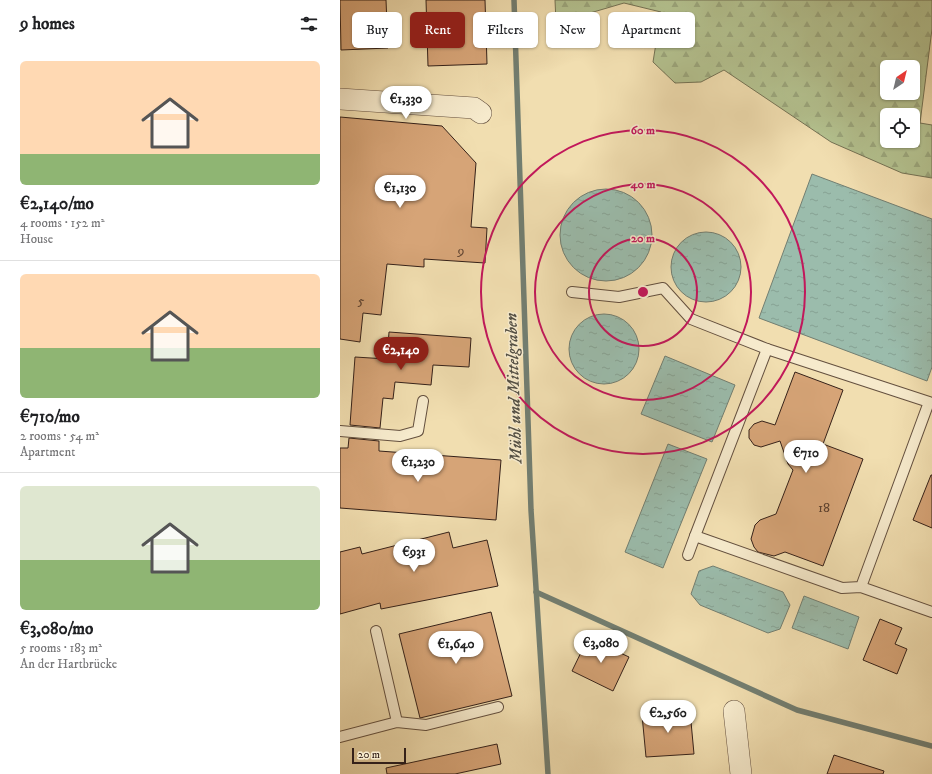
<!DOCTYPE html>
<html lang="en">
<head>
<meta charset="utf-8">
<style>
  body { margin:0; font-family:"IM FELL DW Pica",serif; background:#f2f2f2; color:#202124; height:100vh; display:flex; flex-direction:column; font-size:15px; white-space:nowrap }
  * { box-sizing:border-box; margin:0 }
  p { font-size:13px; color:#757577 }
  .icon { flex:none; width:22px; height:22px; fill:none; stroke:currentColor; stroke-width:2; stroke-linecap:round; stroke-linejoin:round }
  .map { position:relative; flex:1; overflow:hidden }
  .sheet { display:flex; flex-direction:column; background:#fff; width:340px }
  .sheet>* { flex:none }
  .hud { position:absolute; left:12px; top:12px; width:380px; height:36px; display:flex; gap:8px }
  .needle { width:26px; rotate:35deg }
  .controls { position:absolute; left:540px; top:60px; display:grid; gap:8px }
  .controls a { display:grid; place-items:center; width:40px; height:40px; border-radius:6px; background:#fff; box-shadow:0 1px 3px #0004; font-size:20px }
  .scale { position:absolute; left:12px; bottom:10px; width:54px; box-sizing:border-box; padding-left:4px; border:2px solid #352119; border-top:0; font-size:11px; line-height:14px; white-space:nowrap; color:#352119; -webkit-text-stroke:3px #f6eacc; paint-order:stroke }
  .price { position:absolute; translate:-50% -34px; padding:0 9px; border-radius:14px; background:#fff; color:#222; font-size:13px; line-height:26px; filter:drop-shadow(0 1px 2px #0008) }
  .price::after { content:''; position:absolute; left:50%; top:24px; width:12px; height:9px; margin-left:-6px; background:inherit; clip-path:polygon(0 0,100% 0,50% 100%) }
  .price.on { background:#8f2418; color:#fff }
  ul { padding:0; list-style:none }
  li { display:grid; align-content:center; gap:8px; height:212px; padding:0 20px }
  li+li { border-top:1px solid #e0e0e0 }
  li span { display:grid; place-items:center; height:124px; border-radius:6px; color:#555 }
  li>.icon { margin-inline-start:auto }
  span .icon { width:72px; height:72px; fill:#fffc; stroke-width:1 }
  li b { font-size:17px }
  h2 { display:flex; justify-content:space-between; align-items:center; height:48px; padding:0 20px; font-size:17px }
  .tag { padding:0 14px; border-radius:6px; background:#fff; box-shadow:0 1px 3px #0004; font-size:14px; line-height:36px }
  .tag.on { background:#8f2418; color:#fff }
  main { display:flex; flex:1; min-height:0 }
  .map>svg:first-child { display:block }
  .forest { fill:url(#forest-firs); stroke:#747254; fill-rule:evenodd }
  .water { fill:url(#water-ripples); stroke:#727e71 }
  .lines { fill:none; stroke-linecap:round; stroke-linejoin:round }
  .stream { stroke:#727e71; stroke-width:5.5 }
  .building { fill:#d6a477; stroke:#352119 }
  .service-casing { stroke:#64503f; stroke-width:12 }
  .minor-casing { stroke:#64503f; stroke-width:22 }
  .service { stroke:#f6eacc; stroke-width:10 }
  .minor { stroke:#f6eacc; stroke-width:21 }
  .ring { fill:none; stroke:#c2185b; stroke-width:2 }
  .labels { text-anchor:middle; stroke-width:3; stroke-linejoin:round; paint-order:stroke }
  .number-label { font-size:14px; fill:#5d4230 }
  .water-label { font-size:17px; font-style:italic; fill:#545045; stroke:#f6eacc }
  .centre { fill:#c2185b; stroke:#f6eacc; stroke-width:2 }
  .ring-label { font-size:12px; text-anchor:middle; font-weight:bold; fill:#c2185b; stroke:#f6eacc; stroke-width:3; stroke-linejoin:round; paint-order:stroke }
</style>
</head>
<body>
<main>
<section class="sheet">
<h2>9 homes<svg class="icon" aria-label="filters" viewBox="0 0 24 24"><path d="M4 7h16M4 17h16"/><circle cx="9" cy="7" r="2"/><circle cx="15" cy="17" r="2"/></svg></h2>
<ul>
<li><span style="background:linear-gradient(#ffd9b3 75%,#8fb573 0)"><svg class="icon" aria-label="home" viewBox="0 0 24 24"><path d="M3 11l9-7 9 7M6 9v11h12V9"/></svg></span><div><b>€2,140/mo</b><p>4 rooms · 152 m²</p><p>House</p></div></li>
<li><span style="background:linear-gradient(#ffd9b3 60%,#8fb573 0)"><svg class="icon" aria-label="home" viewBox="0 0 24 24"><path d="M3 11l9-7 9 7M6 9v11h12V9"/></svg></span><div><b>€710/mo</b><p>2 rooms · 54 m²</p><p>Apartment</p></div></li>
<li><span style="background:linear-gradient(#dfe7d0 60%,#8fb573 0)"><svg class="icon" aria-label="home" viewBox="0 0 24 24"><path d="M3 11l9-7 9 7M6 9v11h12V9"/></svg></span><div><b>€3,080/mo</b><p>5 rooms · 183 m²</p><p>An der Hartbrücke</p></div></li>
</ul>
</section>
<div class="map">
<svg width="592" height="774" viewBox="0 0 592 774">
  <defs>
    <pattern id="forest-firs" width="22" height="20" patternUnits="userSpaceOnUse"><rect width="22" height="20" fill="#b4c290"/><path d="M5 1l3.5 6h-7zM16 11l3.5 6h-7z" fill="#9ba67c"/></pattern>
    <pattern id="water-ripples" width="26" height="14" patternUnits="userSpaceOnUse"><rect width="26" height="14" fill="#9bbcac"/><path d="M2 4q2-2 4 0t4 0M15 11q2-2 4 0t4 0" fill="none" stroke="#86a193"/></pattern>
  </defs>
  <rect width="100%" height="100%" fill="#f1deb0"/>
  <filter id="stains"><feTurbulence type="fractalNoise" baseFrequency=".005" numOctaves="4"/><feColorMatrix values="0 0 0 0 .2 0 0 0 0 .09 0 0 0 0 .02 0 0 0 .5 -.17"/></filter>
  <radialGradient id="worn" r=".72"><stop offset=".6" stop-color="#630" stop-opacity="0"/><stop offset="1" stop-color="#630" stop-opacity=".3"/></radialGradient>
  <path class="forest" d="M 215,0 L 592,0 L 592,29 L 580,123 L 592,125 L 592,178 L 562,173 L 491,142 L 384,70 L 361,82 L 335,83 L 313,62 L 321,12 L 284,3 L 216,23 ZM 547,67 L 573,67 L 573,93 L 547,93 ZM 547,115 L 573,115 L 573,141 L 547,141 Z"/>
  <g class="water">
    <path d="M 472,174 L 592,219 L 592,367 L 587,381 L 419,318 Z"/>
    <circle cx="266" cy="235" r="46"/>
    <circle cx="366" cy="267" r="35"/>
    <circle cx="264" cy="349" r="35"/>
    <path d="M 325,356 L 395,385 L 372,442 L 301,414 Z"/>
    <path d="M 328,444 L 367,459 L 323,568 L 285,552 Z"/>
    <path d="M 373,566 L 443,592 L 450,605 L 440,629 L 428,633 L 360,605 L 351,594 L 359,571 Z"/>
    <path d="M 464,596 L 519,617 L 508,649 L 452,628 Z"/>
  </g>
  <g class="lines">
    <g class="stream">
      <path d="M 174,0 L 191,510 L 208,774"/>
      <path d="M 196,592 L 457,710 L 592,746"/>
    </g>
  </g>
  <g class="building">
    <path d="M 0,0 L 46,0 L 48,48 L 1,50 Z"/>
    <path d="M 86,0 L 145,0 L 147,64 L 88,66 Z"/>
    <path d="M 0,117 L 102,126 L 136,163 L 131,227 L 147,228 L 145,263 L 84,259 L 84,267 L 47,264 L 41,315 L 23,313 L 20,342 L 0,339 Z"/>
    <path d="M 49,332 L 131,338 L 129,367 L 93,365 L 91,385 L 55,382 L 53,399 L 43,398 L 40,428 L 10,425 L 15,357 L 47,359 Z"/>
    <path d="M 455,372 L 503,390 L 483,444 L 523,459 L 483,566 L 445,552 L 434,556 L 418,552 L 414,547 L 411,539 L 415,525 L 420,520 L 436,514 L 453,470 L 448,464 L 440,441 L 421,447 L 414,445 L 409,438 L 409,430 L 414,424 L 422,421 L 435,425 Z"/>
    <path d="M 9,438 L 39,441 L 39,451 L 161,460 L 156,520 L 0,508 L 0,448 L 8,448 Z"/>
    <path d="M 591,475 L 592,475 L 592,528 L 573,520 Z"/>
    <path d="M 109,532 L 113,548 L 147,540 L 158,586 L 41,609 L 40,603 L 0,614 L 0,552 L 20,547 L 22,554 Z"/>
    <path d="M 151,612 L 172,696 L 80,718 L 59,634 Z"/>
    <path d="M 540,619 L 562,628 L 555,644 L 567,649 L 557,674 L 523,660 Z"/>
    <path d="M 248,638 L 289,657 L 273,691 L 232,671 Z"/>
    <path d="M 350,711 L 354,754 L 306,757 L 302,715 Z"/>
    <path d="M 157,744 L 161,764 L 115,774 L 47,774 L 46,768 Z"/>
    <path d="M 494,755 L 544,771 L 543,774 L 487,774 Z"/>
  </g>
  <g class="lines">
    <g class="service-casing">
      <g id="service">
        <path d="M 232,292 L 279,297 L 323,288 L 351,319 L 427,349"/>
        <path d="M 0,431 L 60,436 L 78,431 L 83,401"/>
        <path d="M 348,555 L 355,536"/>
        <path d="M 521,587 L 589,402 L 427,349 L 355,536 L 502,588 L 521,587 L 592,612"/>
        <path d="M 36,631 L 57,722"/>
        <path d="M 0,737 L 57,722 L 86,725 L 158,707"/>
      </g>
    </g>
    <g class="minor-casing">
      <g id="minor">
        <path d="M 0,99 L 134,108 L 141,113"/>
        <path d="M 394,711 L 401,774"/>
      </g>
    </g>
    <use href="#service" class="service"/>
    <use href="#minor" class="minor"/>
  </g>
  <g class="ring">
    <circle cx="303" cy="292" r="54"/>
    <circle cx="303" cy="292" r="108"/>
    <circle cx="303" cy="292" r="162"/>
  </g>
  <g class="labels">
    <g class="number-label">
      <text x="121" y="255">9</text>
      <text x="21" y="305">5</text>
      <text x="484" y="512">18</text>
    </g>
    <g class="water-label">
      <text transform="translate(173 388) rotate(-92)" y="6">Mühl und Mittelgraben</text>
    </g>
  </g>
  <circle cx="303" cy="292" r="6" class="centre"/>
  <g class="ring-label">
    <text x="303" y="134">60 m</text>
    <text x="303" y="188">40 m</text>
    <text x="303" y="242">20 m</text>
  </g>
  <rect width="100%" height="100%" filter="url(#stains)"/>
  <rect width="100%" height="100%" fill="url(#worn)"/>
</svg>
<div class="controls">
<a><svg class="needle" viewBox="-14 -14 28 28"><path d="M0-13l5 13h-10z" fill="#e53935"/><path d="M0 13l5-13h-10z" fill="#757577"/></svg></a>
<a><svg class="icon" aria-label="locate" viewBox="0 0 24 24"><circle cx="12" cy="12" r="6"/><path d="M12 2v4M12 18v4M2 12h4M18 12h4"/></svg></a>
</div>
<div class="scale">20 m</div>
<b class="price" style="left:66px;top:120px">€1,330</b>
<b class="price" style="left:60px;top:209px">€1,130</b>
<b class="price on" style="left:61px;top:371px">€2,140</b>
<b class="price" style="left:466px;top:474px">€710</b>
<b class="price" style="left:78px;top:483px">€1,230</b>
<b class="price" style="left:74px;top:573px">€931</b>
<b class="price" style="left:261px;top:664px">€3,080</b>
<b class="price" style="left:116px;top:665px">€1,640</b>
<b class="price" style="left:328px;top:734px">€2,560</b>
<div class="hud">
<a class="tag">Buy</a>
<a class="tag on">Rent</a>
<a class="tag">Filters</a>
<a class="tag">New</a>
<a class="tag">Apartment</a>
</div>
</div>
</main>
</body>
</html>
